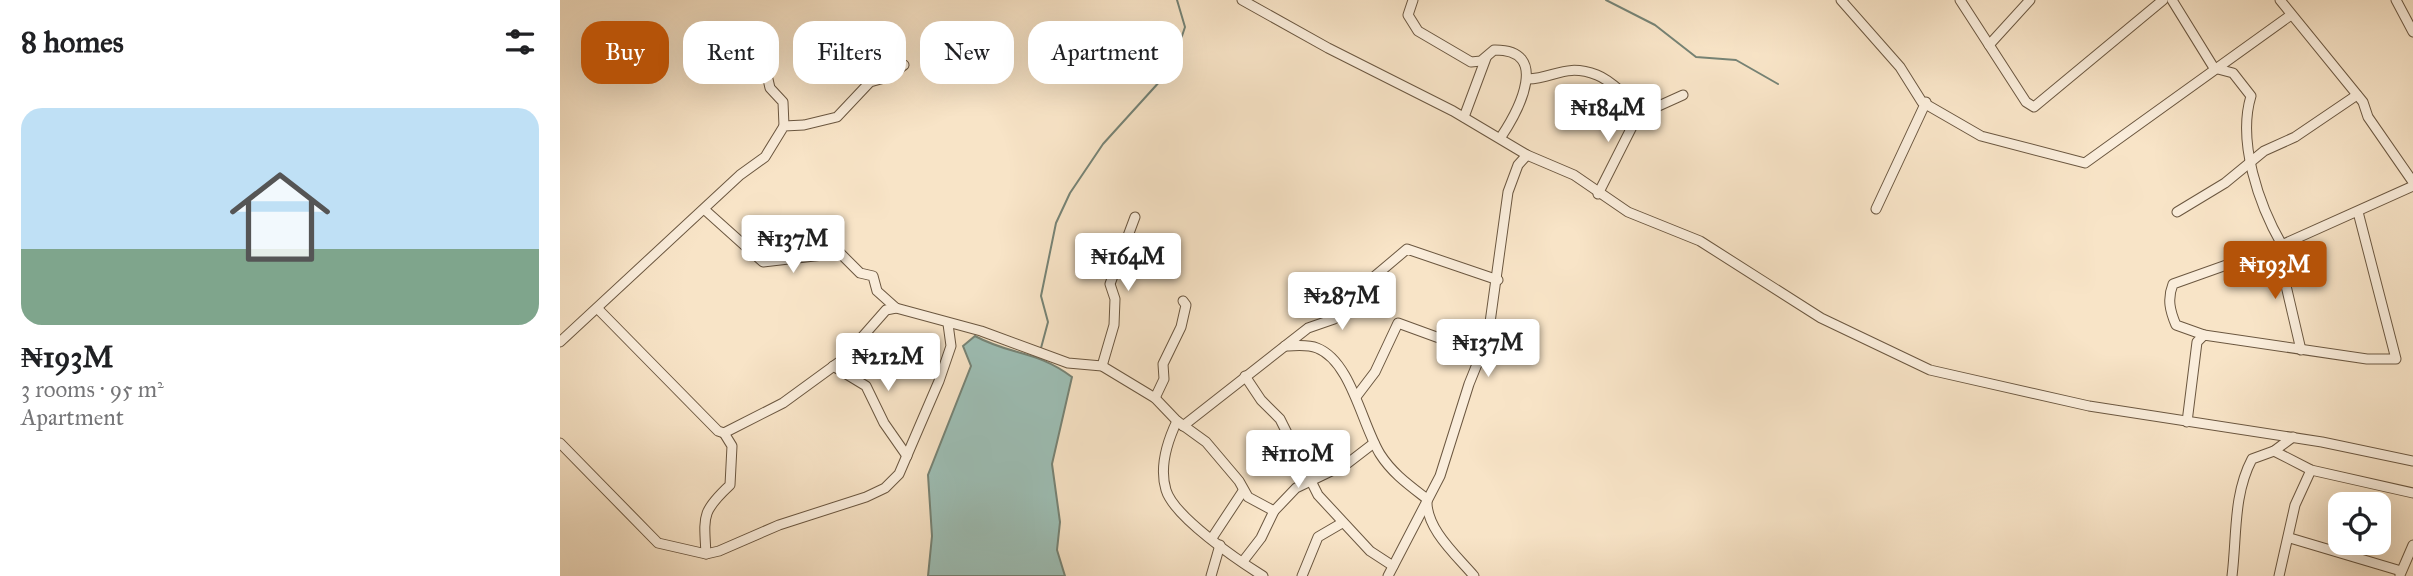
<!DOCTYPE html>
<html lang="en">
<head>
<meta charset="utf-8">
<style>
  body { margin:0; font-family:"IM FELL Great Primer",serif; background:#f6f6f6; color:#202124; height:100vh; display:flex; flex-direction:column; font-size:26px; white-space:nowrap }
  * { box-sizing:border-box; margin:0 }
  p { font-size:23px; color:#757577 }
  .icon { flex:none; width:38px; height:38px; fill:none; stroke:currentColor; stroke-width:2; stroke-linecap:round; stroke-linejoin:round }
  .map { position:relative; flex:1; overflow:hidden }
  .drawer { display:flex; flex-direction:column; background:#fff; width:560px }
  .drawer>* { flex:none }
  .hud { position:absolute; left:21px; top:21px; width:665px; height:63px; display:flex; gap:14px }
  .controls { position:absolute; left:1768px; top:492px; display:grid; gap:14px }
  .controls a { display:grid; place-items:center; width:63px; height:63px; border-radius:14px; background:#fff; box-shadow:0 7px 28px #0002; font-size:35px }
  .price { position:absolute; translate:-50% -60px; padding:0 16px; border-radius:7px; background:#fff; color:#222; font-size:23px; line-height:46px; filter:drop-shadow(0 2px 4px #0008) }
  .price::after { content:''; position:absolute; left:50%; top:42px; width:21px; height:16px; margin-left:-10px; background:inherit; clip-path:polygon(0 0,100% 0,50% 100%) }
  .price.active { background:#b45309; color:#fff }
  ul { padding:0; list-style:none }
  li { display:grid; align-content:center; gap:14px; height:371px; padding:0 21px }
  li span { display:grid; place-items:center; height:217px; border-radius:21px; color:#555 }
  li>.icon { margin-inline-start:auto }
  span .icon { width:126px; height:126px; fill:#fffc; stroke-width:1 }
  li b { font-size:30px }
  h2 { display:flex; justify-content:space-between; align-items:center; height:84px; padding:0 21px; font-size:30px }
  .pill { padding:0 24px; border-radius:21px; background:#fff; box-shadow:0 7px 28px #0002; font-size:24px; line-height:63px }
  .pill.active { background:#b45309; color:#fff }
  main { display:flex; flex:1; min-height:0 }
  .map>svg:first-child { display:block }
  .water { fill:#9dbfb6; stroke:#768375; stroke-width:2 }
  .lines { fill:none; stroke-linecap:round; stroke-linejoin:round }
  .stream { stroke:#768375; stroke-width:2 }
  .minor-casing { stroke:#6b5740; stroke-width:11 }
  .minor { stroke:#faeddb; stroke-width:9 }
</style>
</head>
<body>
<main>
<section class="drawer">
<h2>8 homes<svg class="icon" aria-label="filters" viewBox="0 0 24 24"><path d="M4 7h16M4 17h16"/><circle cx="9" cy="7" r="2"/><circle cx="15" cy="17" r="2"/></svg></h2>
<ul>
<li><span style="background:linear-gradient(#bfe0f5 65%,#7fa58c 0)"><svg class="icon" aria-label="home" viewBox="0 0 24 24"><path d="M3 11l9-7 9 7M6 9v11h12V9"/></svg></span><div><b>₦193M</b><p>3 rooms · 95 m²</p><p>Apartment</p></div></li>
</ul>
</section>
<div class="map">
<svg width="1853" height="576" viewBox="0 0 1853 576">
  <rect width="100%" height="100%" fill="#f8e4c7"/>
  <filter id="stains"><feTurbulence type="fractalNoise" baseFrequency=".00286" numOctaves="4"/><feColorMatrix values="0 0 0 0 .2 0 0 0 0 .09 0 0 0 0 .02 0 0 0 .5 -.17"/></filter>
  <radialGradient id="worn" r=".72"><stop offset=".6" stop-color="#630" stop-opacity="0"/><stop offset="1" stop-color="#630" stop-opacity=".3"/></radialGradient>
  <path class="water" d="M 415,336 C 452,356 476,350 512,377 L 492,464 L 500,522 L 497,550 L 505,576 L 368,576 L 372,536 L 368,475 L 411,366 L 403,346 Z"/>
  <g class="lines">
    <g class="stream">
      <path d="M 1046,0 L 1095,25 L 1136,57 L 1176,60 L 1218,84"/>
      <path d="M 481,348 L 488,322 L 481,296 L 496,223 L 510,193 L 543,144 L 611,69 L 625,27 L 617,0"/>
    </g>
    <g class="minor-casing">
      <g id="minor">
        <path d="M 682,0 L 768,48 L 893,111 L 967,155 L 1014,175 L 1068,212 L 1140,241 L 1261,318 L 1370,370 L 1529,406 L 1762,442 L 1853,461"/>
        <path d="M 853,0 L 848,15 L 858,31 L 911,62 L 921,61 L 934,50 C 991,49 959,110 941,137"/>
        <path d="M 1281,0 L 1340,67 L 1362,102 L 1421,136 L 1525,163 L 1731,15"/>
        <path d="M 1400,0 L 1466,102 L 1474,107 L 1603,0"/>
        <path d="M 1612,0 L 1654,68 L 1673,73 L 1691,96 C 1677,142 1699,205 1722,245"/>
        <path d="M 1720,0 L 1803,102 L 1808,117 L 1853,182"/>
        <path d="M 1836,0 L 1853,32"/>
        <path d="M 1429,45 L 1470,0"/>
        <path d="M 204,62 L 210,88 L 223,102 L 224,126"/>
        <path d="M 968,79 C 995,78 1005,63 1037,75 C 1058,83 1069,106 1092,109 L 1123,95"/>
        <path d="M 904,117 L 926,58"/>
        <path d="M 1038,194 L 1082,107"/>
        <path d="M 1316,209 L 1366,102"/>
        <path d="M 145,210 L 203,262 L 280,253 L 300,273 L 313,276 L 317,291 L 336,308"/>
        <path d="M 1617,212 L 1665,183 L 1704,151 L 1735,137 L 1797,95"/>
        <path d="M 1717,247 L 1741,350"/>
        <path d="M 38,309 L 158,431 L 164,433 L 223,403 L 282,360 L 326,310 L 336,308 L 421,331 L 508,363 L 542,366 L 595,398 L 617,421 L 646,442 L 679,481 L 688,497 L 714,511"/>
        <path d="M 1644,335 L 1616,325 C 1610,311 1607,299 1613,284 L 1717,247 L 1853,186"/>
        <path d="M 0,342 L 180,175 L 205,157 L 224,126 L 244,125 L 277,117 L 310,82 L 328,77 L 344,65"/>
        <path d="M 725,346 C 736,346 747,344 757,348 C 791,361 802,425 820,454 C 832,473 849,485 867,499 C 865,528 896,555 914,576"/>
        <path d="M 273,366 L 306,386 L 324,423 L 347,456"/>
        <path d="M 542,366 L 554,325 L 555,299 L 550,284 L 575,217"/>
        <path d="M 685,376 L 701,400 L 720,419 L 758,495 L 810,551 L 833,566"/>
        <path d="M 796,397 L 815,372 L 838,323 L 923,354"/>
        <path d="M 595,398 L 604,379 L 603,364 L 621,327 L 626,305 L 623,301"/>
        <path d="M 617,421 C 607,442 599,467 606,490 C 614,517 679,561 703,576"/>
        <path d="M 1627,422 L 1637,342 L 1644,335 L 1807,359 L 1836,359 L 1798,212"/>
        <path d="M 623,426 L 748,328 L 774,319 L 803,295 L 815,276 L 847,249 L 938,280"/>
        <path d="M 0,443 L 98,543 L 146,554 L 159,551 L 219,525 L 306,497 L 325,488 L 339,474 L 379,381 L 391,346 L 388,324"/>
        <path d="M 1714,451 L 1751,470 L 1853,493"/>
        <path d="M 652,538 L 683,491"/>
        <path d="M 1730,538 L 1841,571"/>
        <path d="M 146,554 C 144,516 141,512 170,485 L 172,446 L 164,433"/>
        <path d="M 684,560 L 701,538 L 714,511 L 736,488 L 788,463 L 814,443"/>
        <path d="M 1840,575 L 1853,545"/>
        <path d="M 651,576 L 660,545"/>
        <path d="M 742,576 L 758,537 L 782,523"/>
        <path d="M 828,576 L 880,476 L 909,384 L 928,337 L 948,192 L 958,165 L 967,155"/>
        <path d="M 1672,576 C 1677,536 1673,495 1692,459 L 1714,451 L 1733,437"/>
        <path d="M 1719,576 L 1735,505 L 1751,470"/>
      </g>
    </g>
    <use href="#minor" class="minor"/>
  </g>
  <rect width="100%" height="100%" filter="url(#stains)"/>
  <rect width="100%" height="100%" fill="url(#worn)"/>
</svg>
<div class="controls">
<a><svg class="icon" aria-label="locate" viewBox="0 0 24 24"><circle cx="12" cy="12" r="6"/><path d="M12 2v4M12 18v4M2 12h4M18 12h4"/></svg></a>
</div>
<b class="price" style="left:1048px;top:144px">₦184M</b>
<b class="price" style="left:233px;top:275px">₦137M</b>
<b class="price" style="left:568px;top:293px">₦164M</b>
<b class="price active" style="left:1715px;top:301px">₦193M</b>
<b class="price" style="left:782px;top:332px">₦287M</b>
<b class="price" style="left:928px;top:379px">₦137M</b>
<b class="price" style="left:328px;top:393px">₦212M</b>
<b class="price" style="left:738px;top:490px">₦110M</b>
<div class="hud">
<a class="pill active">Buy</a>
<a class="pill">Rent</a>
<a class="pill">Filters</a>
<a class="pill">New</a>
<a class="pill">Apartment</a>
</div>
</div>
</main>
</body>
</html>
